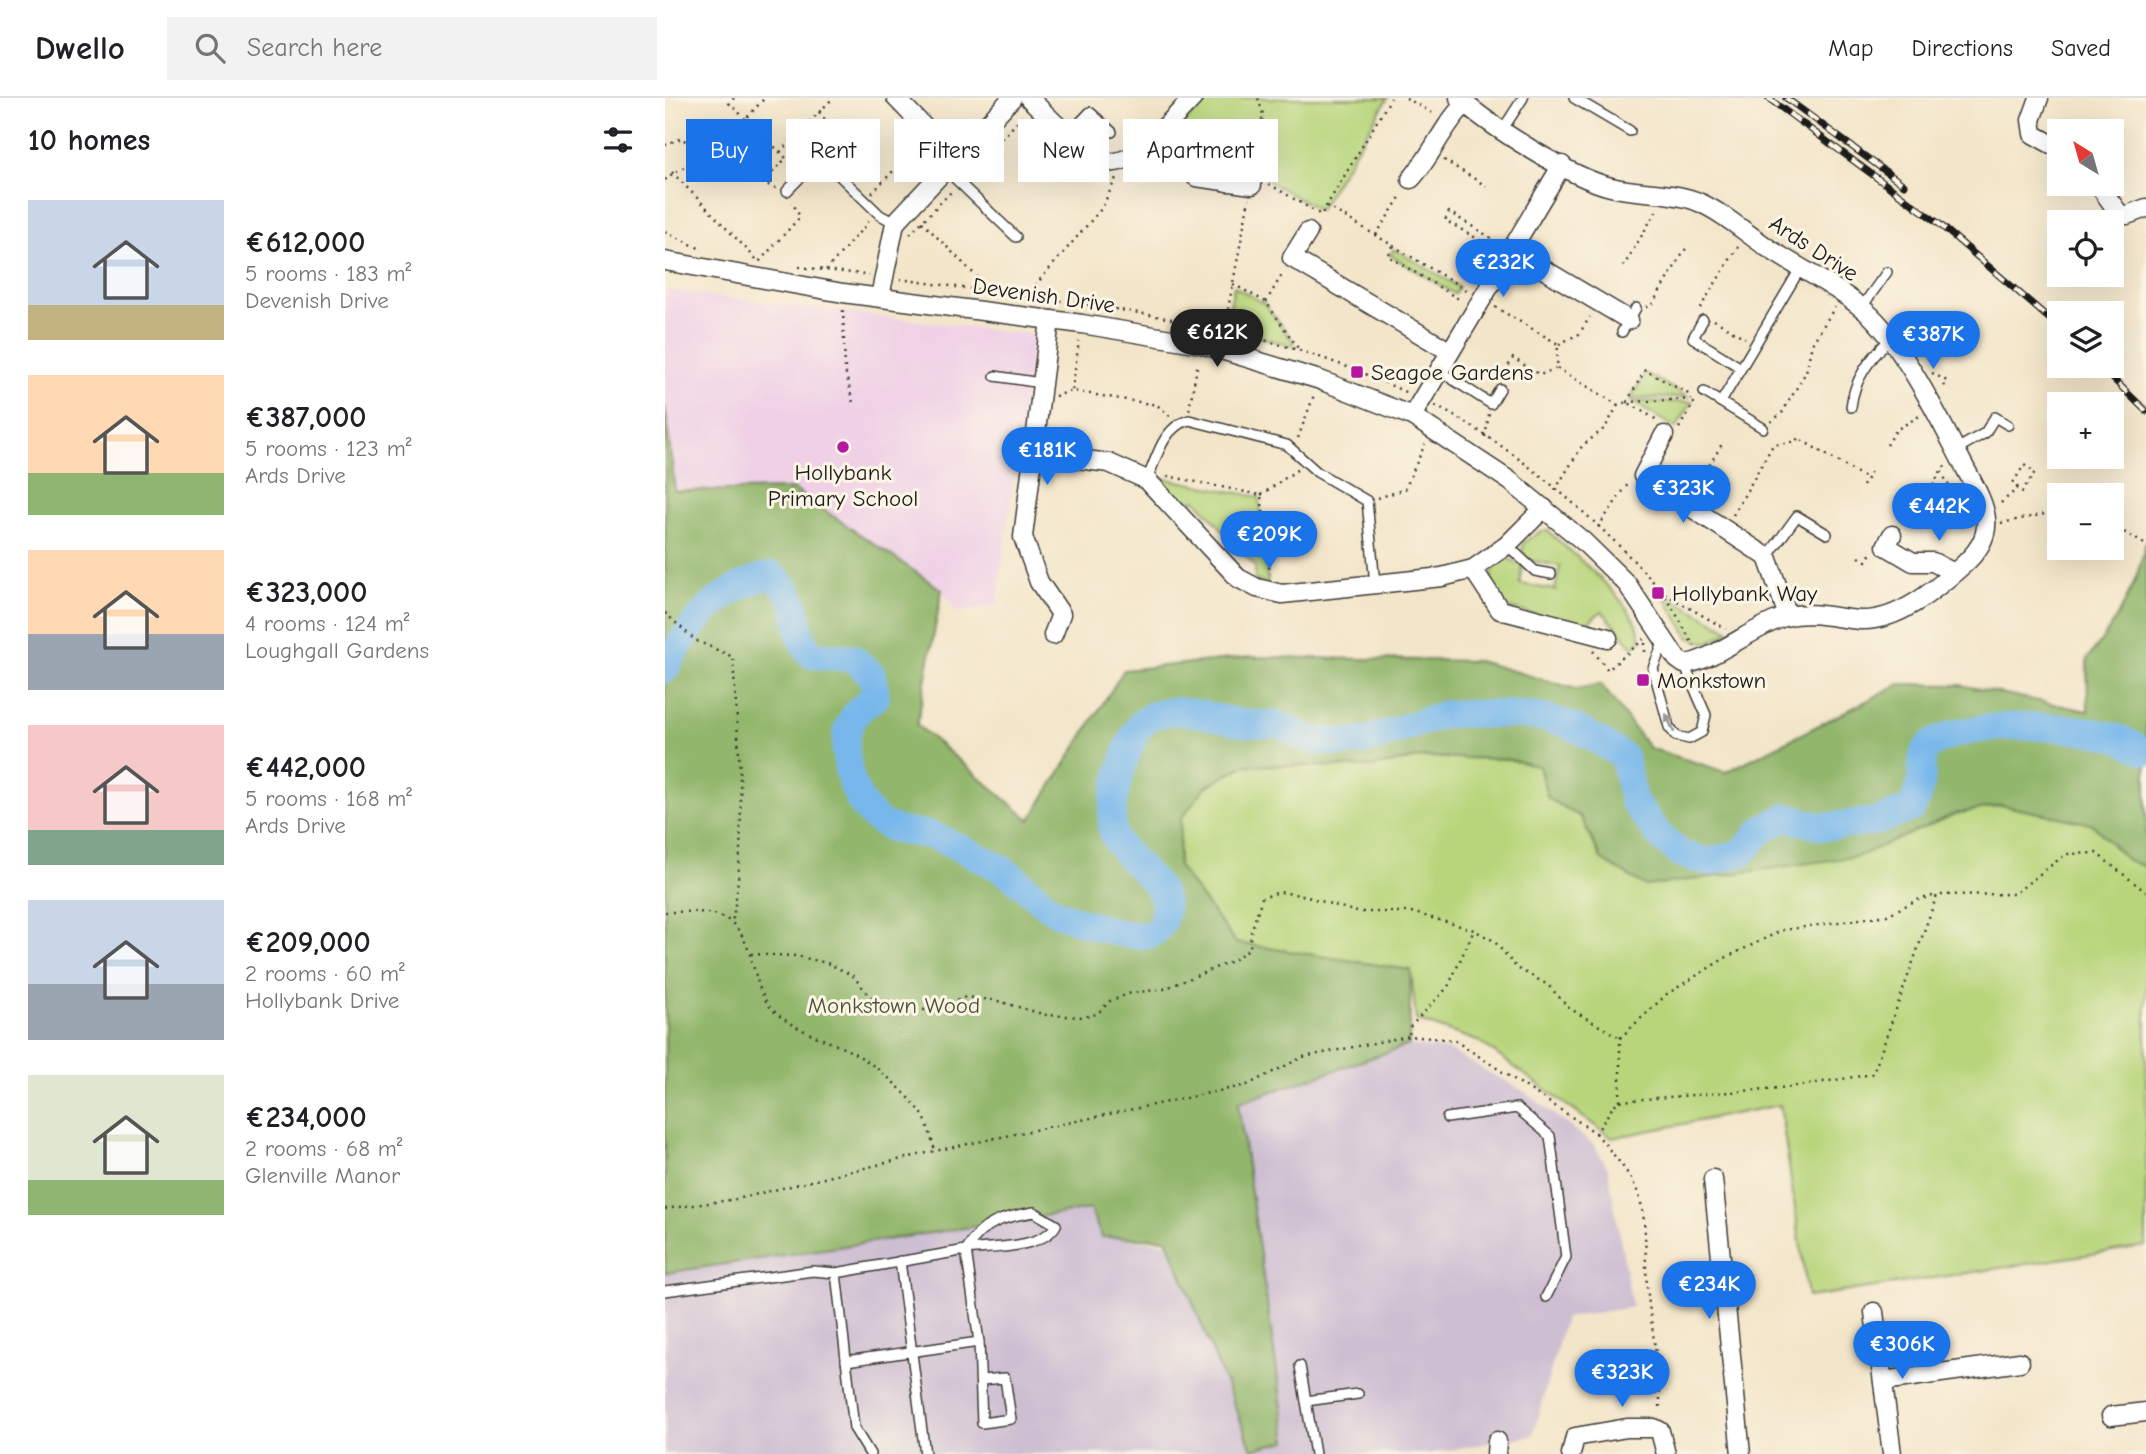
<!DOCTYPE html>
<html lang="en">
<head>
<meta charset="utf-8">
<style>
  body { margin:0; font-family:"Comic Neue",sans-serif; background:#f2f2f2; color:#202124; height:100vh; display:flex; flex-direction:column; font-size:26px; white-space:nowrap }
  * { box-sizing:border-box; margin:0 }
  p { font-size:23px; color:#757577 }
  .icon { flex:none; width:38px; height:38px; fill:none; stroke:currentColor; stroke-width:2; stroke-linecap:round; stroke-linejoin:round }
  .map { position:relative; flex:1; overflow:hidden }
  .panel { display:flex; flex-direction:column; background:#fff; width:665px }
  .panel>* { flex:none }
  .banner { position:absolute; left:21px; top:21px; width:665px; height:63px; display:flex; gap:14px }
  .needle { width:46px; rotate:323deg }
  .fabs { position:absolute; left:1382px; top:21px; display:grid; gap:14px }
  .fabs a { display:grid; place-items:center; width:77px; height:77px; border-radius:0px; background:#fff; box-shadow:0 7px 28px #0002; font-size:35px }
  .price { position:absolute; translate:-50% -60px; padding:0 16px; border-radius:24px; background:#1a73e8; color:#fff; font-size:23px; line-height:46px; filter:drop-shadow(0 2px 4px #0008) }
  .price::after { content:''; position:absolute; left:50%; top:42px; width:21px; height:16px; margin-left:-10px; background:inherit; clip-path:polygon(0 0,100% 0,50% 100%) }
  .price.active { background:#222; color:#fff }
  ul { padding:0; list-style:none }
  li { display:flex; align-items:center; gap:21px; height:175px; padding:0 28px }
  li span { display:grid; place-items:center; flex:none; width:196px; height:140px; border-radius:0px; color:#555 }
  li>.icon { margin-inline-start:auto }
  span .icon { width:84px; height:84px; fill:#fffc; stroke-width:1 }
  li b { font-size:30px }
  h2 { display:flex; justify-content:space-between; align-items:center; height:84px; padding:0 28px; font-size:30px }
  .pill { padding:0 24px; border-radius:0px; background:#fff; box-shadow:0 7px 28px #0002; font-size:24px; line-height:63px }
  .pill.active { background:#1a73e8; color:#fff }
  header { display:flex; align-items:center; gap:42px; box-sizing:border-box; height:98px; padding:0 35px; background:#fff; border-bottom:2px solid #e0e0e0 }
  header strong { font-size:33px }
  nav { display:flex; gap:38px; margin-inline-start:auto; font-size:24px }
  .search { width:490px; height:63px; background:#f2f2f2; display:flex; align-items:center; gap:18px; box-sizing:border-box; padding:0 24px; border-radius:0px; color:#757577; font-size:26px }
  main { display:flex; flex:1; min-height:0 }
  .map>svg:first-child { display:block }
  .built { fill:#efd0e6 }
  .industrial { fill:#cdbed2 }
  .green { fill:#b8d57c; stroke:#6a784c; stroke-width:2 }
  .forest { fill:#92b66c; stroke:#576944; stroke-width:2 }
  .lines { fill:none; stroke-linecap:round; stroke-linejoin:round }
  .river { stroke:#77b7eb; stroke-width:28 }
  .service-casing { stroke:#3c3a36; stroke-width:12 }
  .minor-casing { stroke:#3c3a36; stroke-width:21 }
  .path { stroke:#3c3a36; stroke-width:2.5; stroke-dasharray:2 5; stroke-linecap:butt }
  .service { stroke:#fff; stroke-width:9 }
  .minor { stroke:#fff; stroke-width:18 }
  .rail-casing { stroke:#1c1c1c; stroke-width:7 }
  .rail { stroke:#fcf5e5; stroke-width:4.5; stroke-dasharray:13; stroke-linecap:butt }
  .oneway { fill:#999 }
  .poi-dot { fill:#b5179e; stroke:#fcf5e5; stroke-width:2.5 }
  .labels { text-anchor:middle; stroke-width:6; stroke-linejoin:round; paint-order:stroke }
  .street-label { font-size:23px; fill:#1c1c1c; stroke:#fcf5e5 }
  .poi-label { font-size:23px; fill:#1c1c1c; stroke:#fcf5e5; text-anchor:start }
  .park-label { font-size:23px; fill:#4b5439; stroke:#fcf5e5 }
</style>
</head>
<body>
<header>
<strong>Dwello</strong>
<div class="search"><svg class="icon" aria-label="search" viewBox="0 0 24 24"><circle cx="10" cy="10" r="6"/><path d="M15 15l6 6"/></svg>Search here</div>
<nav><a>Map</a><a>Directions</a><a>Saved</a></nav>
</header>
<main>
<section class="panel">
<h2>10 homes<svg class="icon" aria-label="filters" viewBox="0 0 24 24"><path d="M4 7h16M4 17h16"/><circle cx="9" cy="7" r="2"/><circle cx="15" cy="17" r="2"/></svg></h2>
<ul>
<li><span style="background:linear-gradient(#c9d6e8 75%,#c2b280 0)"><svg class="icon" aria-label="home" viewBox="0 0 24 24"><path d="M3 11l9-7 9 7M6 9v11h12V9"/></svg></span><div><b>€612,000</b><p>5 rooms · 183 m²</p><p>Devenish Drive</p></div></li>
<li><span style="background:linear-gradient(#ffd9b3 70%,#8fb573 0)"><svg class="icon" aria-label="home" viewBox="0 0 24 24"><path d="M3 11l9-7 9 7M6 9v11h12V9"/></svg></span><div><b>€387,000</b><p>5 rooms · 123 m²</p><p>Ards Drive</p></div></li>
<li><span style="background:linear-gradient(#ffd9b3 60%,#9aa5b1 0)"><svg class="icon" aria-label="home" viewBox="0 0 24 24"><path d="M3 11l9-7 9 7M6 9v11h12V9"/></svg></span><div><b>€323,000</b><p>4 rooms · 124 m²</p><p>Loughgall Gardens</p></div></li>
<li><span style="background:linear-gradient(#f6c9c9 75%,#7fa58c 0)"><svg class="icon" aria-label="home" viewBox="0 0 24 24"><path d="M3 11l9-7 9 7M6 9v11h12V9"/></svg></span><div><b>€442,000</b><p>5 rooms · 168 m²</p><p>Ards Drive</p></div></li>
<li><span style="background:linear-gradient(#c9d6e8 60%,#9aa5b1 0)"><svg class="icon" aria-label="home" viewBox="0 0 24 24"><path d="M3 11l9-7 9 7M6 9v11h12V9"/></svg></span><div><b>€209,000</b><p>2 rooms · 60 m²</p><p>Hollybank Drive</p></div></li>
<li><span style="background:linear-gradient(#dfe7d0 75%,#8fb573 0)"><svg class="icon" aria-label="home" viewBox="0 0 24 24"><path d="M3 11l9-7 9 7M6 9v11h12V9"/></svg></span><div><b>€234,000</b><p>2 rooms · 68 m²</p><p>Glenville Manor</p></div></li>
</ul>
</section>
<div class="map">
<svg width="1481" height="1356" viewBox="0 0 1481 1356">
  <rect width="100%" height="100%" fill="#fcf5e5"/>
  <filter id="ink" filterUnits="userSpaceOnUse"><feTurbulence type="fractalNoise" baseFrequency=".0143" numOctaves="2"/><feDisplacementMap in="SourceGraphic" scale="14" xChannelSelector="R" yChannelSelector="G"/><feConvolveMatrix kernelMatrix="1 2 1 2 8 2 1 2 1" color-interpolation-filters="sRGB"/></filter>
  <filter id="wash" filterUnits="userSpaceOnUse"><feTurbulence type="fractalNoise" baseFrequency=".00686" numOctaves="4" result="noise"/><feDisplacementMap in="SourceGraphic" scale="28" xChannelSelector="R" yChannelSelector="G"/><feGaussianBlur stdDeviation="1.57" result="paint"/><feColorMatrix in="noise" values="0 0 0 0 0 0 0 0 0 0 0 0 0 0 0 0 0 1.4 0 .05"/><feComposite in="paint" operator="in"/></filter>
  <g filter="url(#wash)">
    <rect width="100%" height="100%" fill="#f3e5c9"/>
    <path class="built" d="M 0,192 L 368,237 L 332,507 L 292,514 L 277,492 L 128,391 L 10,393 L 0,308 Z"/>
    <path class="industrial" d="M 744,947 L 783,952 L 860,994 L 930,1048 L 943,1070 L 967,1209 L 900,1220 L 868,1337 L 762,1356 L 0,1356 L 0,1175 L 425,1111 L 437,1139 L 509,1146 L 621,1343 L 573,1005 Z"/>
    <g class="green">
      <path d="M 544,0 L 723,0 L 654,112 L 605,84 L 595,53 L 591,52 L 583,81 L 576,79 L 571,71 L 535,73 L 511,55 L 514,51 L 507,41 L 509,35 Z"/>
      <path d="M 729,151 L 794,189 L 790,196 L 725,157 Z"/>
      <path d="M 569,188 L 600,206 L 629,244 L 628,248 L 563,230 L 561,228 Z"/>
      <path d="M 981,275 L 1023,299 L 965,301 Z"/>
      <path d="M 967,304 L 1027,304 L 1011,330 Z"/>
      <path d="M 492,379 L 594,399 L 603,486 L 590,482 L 590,468 L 531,402 L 513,404 Z"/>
      <path d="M 876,433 L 883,433 C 909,458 973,506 976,542 L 968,549 L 937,513 L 922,525 L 913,527 L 843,510 L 825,485 L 829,468 L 842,460 L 858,468 L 855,486 L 890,492 L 895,468 L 863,462 L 857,453 L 859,444 Z"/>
      <path d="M 997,495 L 1065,533 L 1043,545 L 1024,540 Z"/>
      <path d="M 759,659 L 841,661 L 874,668 L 883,700 L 916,719 L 937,762 L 1290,716 L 1336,707 L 1427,726 L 1462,761 L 1481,769 L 1481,1148 L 1143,1199 L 1115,1007 L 947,1040 L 815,944 L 751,922 L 746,872 L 571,845 L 513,768 L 516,721 L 540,689 L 580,667 L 706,669 Z"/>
    </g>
    <path class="forest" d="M 0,308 L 10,393 L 128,391 L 277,492 L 252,627 L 365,722 L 459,572 L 585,559 L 813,563 L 911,591 L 936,586 L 984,650 L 1061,674 L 1235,586 L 1295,587 L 1423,613 L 1422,561 C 1449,529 1474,485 1481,443 L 1481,769 L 1462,762 L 1427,726 L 1336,707 L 1290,716 L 1194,758 L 981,788 L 937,762 L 916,719 L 883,700 L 874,668 L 841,661 L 759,659 L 706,669 L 580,667 L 540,689 L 516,721 L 513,768 L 571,845 L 746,872 L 744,947 L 573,1005 L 622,1343 L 587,1351 L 502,1141 L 437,1139 L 425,1111 L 0,1175 Z"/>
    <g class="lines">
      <path class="river" d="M 0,571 C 25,525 54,489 107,477 C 145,508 123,532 147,557 L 188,560 L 207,577 L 211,599 C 190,612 179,627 181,653 C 183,686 197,722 233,732 C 244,736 257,734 268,738 C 291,747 312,758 333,769 C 355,780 370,801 390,813 C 407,822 463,841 483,837 C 491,835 496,828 498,821 C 510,786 462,767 449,738 C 440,717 461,648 474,629 C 496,599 546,620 576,625 C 589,627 605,624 617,628 C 627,631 635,639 644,641 C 653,644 664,643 674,644 C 706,647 747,625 778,617 C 791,614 807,616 820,616 C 886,616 904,622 959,659 L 968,703 L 993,736 L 1015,756 L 1045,764 L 1078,754 L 1097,732 L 1120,719 L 1158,729 L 1213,723 L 1247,710 C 1250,702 1254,693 1256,685 C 1258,670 1253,656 1267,646 C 1303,621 1412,626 1452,640 C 1462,643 1472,650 1481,654"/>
    </g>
  </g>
  <g filter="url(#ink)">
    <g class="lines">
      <g class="service-casing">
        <g id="service">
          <path d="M 909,0 L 965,33"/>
          <path d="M 838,31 L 858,0"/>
          <path d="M 402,38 L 425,14 L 447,34"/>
          <path d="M 155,59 L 215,117 L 230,125"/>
          <path d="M 279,70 L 351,139"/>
          <path d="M 122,93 L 172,42"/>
          <path d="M 1196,210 L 1222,174"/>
          <path d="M 1038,222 L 1028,240 L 1076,270"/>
          <path d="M 957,234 L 971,210"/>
          <path d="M 773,272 L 826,306 L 835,291"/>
          <path d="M 330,278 L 376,285"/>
          <path d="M 1039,294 L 1098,330"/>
          <path d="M 1056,304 L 1135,171"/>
          <path d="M 1186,309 C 1189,281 1205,261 1224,242"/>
          <path d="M 1290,352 L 1320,335 L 1330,319 L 1343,327"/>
          <path d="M 482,382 C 492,359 498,329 524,322 L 622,347 L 652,374 L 702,403 L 710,486"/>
          <path d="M 842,447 L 870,473 L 886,476"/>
          <path d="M 1102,459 L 1132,418 L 1162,436"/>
          <path d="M 999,543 L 988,570 L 1004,629 L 1011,638 L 1024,641 L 1037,634 L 1041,617 L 1019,566"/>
          <path d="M 782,1020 L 852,1010 L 885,1038 L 901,1159 L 881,1199"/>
          <path d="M 369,1114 L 391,1127 C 378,1151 326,1149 301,1152 C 317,1124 339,1119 369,1114 Z"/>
          <path d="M 235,1163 L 260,1356"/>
          <path d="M 0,1193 L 148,1173 L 171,1175"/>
          <path d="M 181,1263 L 314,1244"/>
          <path d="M 635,1268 L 641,1303"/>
          <path d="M 205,1356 L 189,1330 L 171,1175 L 301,1152 L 314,1244 L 317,1325 L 346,1321 L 340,1280 L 316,1282"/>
          <path d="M 650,1356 L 641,1303 L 693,1296"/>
        </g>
      </g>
      <g class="minor-casing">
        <g id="minor">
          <path d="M 231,0 L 288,59"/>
          <path d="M 364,0 C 449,83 444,88 528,0"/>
          <path d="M 1374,0 L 1366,22 L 1368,36 L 1395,51"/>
          <path d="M 488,41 L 531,79 L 587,87"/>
          <path d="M 746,81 C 767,58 778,27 800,6"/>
          <path d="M 562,84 L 566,56"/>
          <path d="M 1433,86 L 1455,117 L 1462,117 L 1481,110"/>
          <path d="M 643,134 L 627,160 L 784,253"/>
          <path d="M 846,152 L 964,222"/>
          <path d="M 0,163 L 178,195 L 417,226 L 536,246 L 655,282 L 747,318 L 845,383 L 918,443 L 962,486 L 1012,561 L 1019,566 C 1045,565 1091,527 1120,519 C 1145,512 1170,520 1195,522 C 1233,524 1271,491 1297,468 C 1339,432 1318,405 1297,364 C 1275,322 1240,251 1206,218 C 1177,191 1137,172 1103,150 C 1081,135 1056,113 1031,103 C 1004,93 974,96 946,89 C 907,80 824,28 794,0"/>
          <path d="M 215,199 L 230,125 L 347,0"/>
          <path d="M 385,222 L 358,439 L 374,484 L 396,516 L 388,537"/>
          <path d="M 747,318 L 897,67"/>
          <path d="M 999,337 L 978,378 L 1102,459 L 1123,518"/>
          <path d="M 366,355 L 444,365 L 482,382 L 573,480 L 592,490 L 617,496 L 777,479 L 808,471 L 842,447 L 879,410"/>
          <path d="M 1227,437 L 1221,448 L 1248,464 L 1268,464 L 1289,475"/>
          <path d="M 808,471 L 835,512 L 943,540"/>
          <path d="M 1048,1081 L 1076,1356"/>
          <path d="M 1209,1214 L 1227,1356"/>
          <path d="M 1218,1283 L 1355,1264"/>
          <path d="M 1446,1318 L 1481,1314"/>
          <path d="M 831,1356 L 832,1343"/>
          <path d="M 906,1356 L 910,1339 L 962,1330 L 989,1330 L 995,1333 L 1001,1356"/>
        </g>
      </g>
      <g class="path">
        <path d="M 69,0 L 64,5 L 121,60 L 131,65"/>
        <path d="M 741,0 L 769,16"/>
        <path d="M 154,14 L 169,33"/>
        <path d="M 0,47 L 17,40 L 39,60"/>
        <path d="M 115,54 L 168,0"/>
        <path d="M 779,62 L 821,88"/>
        <path d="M 590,71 L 598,16 L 593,0"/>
        <path d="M 7,74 L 94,164 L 135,119 L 127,104"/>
        <path d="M 303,76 L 359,17"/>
        <path d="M 0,82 C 12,70 26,68 39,60 C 62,46 81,19 100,0"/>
        <path d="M 604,86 L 656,117 L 726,0"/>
        <path d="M 111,90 L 98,85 L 121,60"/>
        <path d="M 207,95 L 253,47"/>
        <path d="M 662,108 L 803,193"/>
        <path d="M 257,124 L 327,194"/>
        <path d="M 0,134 L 38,152"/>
        <path d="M 245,136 L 287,93"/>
        <path d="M 711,137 L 737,96"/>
        <path d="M 728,148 L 723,158 L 797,203"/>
        <path d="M 828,150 L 780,122 L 784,114 L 831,143"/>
        <path d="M 134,169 L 204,177"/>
        <path d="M 958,169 L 992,112"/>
        <path d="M 161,172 L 205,122"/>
        <path d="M 235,181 C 405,206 585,218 742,295"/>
        <path d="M 568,186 L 601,204 L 635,253"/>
        <path d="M 361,198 L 437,110 L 451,80"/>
        <path d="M 601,204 L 618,175"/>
        <path d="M 830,209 L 893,246 L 892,270 L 875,277 L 848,260 L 836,280"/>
        <path d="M 981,209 L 986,208 L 1023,147"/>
        <path d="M 1035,210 L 1074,147"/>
        <path d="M 178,212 L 180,272 L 188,305"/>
        <path d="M 1049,222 L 1080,240"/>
        <path d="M 559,232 L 584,101"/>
        <path d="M 894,246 L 914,236 L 925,219"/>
        <path d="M 892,270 L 953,307 L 962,304 L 992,322"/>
        <path d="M 1267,275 L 1282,283 L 1278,290"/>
        <path d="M 407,292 L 414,243"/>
        <path d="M 390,298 L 407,293 L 492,307 L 506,319"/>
        <path d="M 962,304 L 980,272 L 1027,298"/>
        <path d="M 962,304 L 1029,301"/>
        <path d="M 770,308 C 842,342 945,432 996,493 C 1009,509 1018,530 1029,548"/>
        <path d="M 524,312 L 533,264"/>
        <path d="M 1106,324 L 1117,315 L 1141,274 L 1147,246 L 1170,209"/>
        <path d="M 1014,330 L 1030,303"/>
        <path d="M 820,339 L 824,316"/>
        <path d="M 633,340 L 649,297"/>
        <path d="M 1222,347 L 1231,332 L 1256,317"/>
        <path d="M 1280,368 L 1276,373 L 1303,424"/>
        <path d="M 502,378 L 596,397 L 605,476"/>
        <path d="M 1198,388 L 1206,373"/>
        <path d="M 1256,388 L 1296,411"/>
        <path d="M 1030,391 L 1057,346"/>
        <path d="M 890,392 L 917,348 L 940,330 L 953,307"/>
        <path d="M 1264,393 L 1276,373"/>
        <path d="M 596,397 L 633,371"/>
        <path d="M 713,400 L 740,391 L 760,346"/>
        <path d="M 1336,405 L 1353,390 L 1357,394 L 1370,374 L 1359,367 L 1348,385 L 1353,390"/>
        <path d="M 1068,417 L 1108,347 L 1131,343 L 1133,340 L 1202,381"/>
        <path d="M 1336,425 L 1395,413"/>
        <path d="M 1447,427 L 1481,447"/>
        <path d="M 933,429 L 963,386"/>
        <path d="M 1194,459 L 1201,463 L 1206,455"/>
        <path d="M 1000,496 L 1061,531"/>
        <path d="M 0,515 L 30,542 L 68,559 C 73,647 83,738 67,825"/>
        <path d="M 980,545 L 980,559"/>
        <path d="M 928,553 L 943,572 L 980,540"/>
        <path d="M 0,814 C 20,814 51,811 67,825 C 93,849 85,893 111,915 C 132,933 162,942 187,954 C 210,966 239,992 255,1013 C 263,1023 266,1040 270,1053"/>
        <path d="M 86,856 L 131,858 L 162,865 L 187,877 L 211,905 L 232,909 L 260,912 L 301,899 L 329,902 L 381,917 L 419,919 L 432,916 L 445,903 L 466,895 L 499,891 L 567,863 L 585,850 L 586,834 L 597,800 L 614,794 L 636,797 L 692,814 L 746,814 L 809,832 L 829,843 L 852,870 L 883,887 L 904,910 L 955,940"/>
        <path d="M 744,936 L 745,929 L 783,889 L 809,832"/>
        <path d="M 955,1003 L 955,940 L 1002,896 L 1060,860 L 1118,832 L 1222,817 L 1252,802 L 1272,797"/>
        <path d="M 931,1035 C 946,1055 968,1076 975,1101 C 983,1132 979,1165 983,1197 C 987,1237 996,1274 995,1314"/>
        <path d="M 0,1111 L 72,1101 L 270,1053 L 582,987 L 638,959 L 744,938 L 789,942 L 931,1035 L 949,1007 L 955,1003 L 1126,989 L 1208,976 L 1272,797 L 1349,796 L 1401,756 L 1431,755 L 1481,794"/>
      </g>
      <use href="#service" class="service"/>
      <use href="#minor" class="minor"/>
      <g class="rail-casing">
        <g id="rail">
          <path d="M 1103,0 L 1272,124 L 1395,230"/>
          <path d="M 1121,0 L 1239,87"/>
          <path d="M 1435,268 L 1481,313"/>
        </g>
      </g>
      <use href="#rail" class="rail"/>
    </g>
    <defs><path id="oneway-solid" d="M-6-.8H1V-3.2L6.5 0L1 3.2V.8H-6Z" transform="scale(1.75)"/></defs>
    <use class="oneway" href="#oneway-solid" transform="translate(1005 625) rotate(-114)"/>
  </g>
  <g class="poi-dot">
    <rect x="685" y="267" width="14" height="14" rx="3.5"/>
    <circle cx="178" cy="349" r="7"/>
    <rect x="986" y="488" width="14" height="14" rx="3.5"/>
    <rect x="971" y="575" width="14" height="14" rx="3.5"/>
  </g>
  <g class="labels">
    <g class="street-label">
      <text transform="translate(1149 150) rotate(33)" y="8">Ards Drive</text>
      <text transform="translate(379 197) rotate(8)" y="8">Devenish Drive</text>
    </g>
    <g class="poi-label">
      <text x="706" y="282">Seagoe Gardens</text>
      <text x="178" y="382" text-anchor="middle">Hollybank<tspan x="178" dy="26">Primary School</tspan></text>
      <text x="1007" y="503">Hollybank Way</text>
      <text x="992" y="590">Monkstown</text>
    </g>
    <g class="park-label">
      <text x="229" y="915">Monkstown Wood</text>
    </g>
  </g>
</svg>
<div class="fabs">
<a><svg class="needle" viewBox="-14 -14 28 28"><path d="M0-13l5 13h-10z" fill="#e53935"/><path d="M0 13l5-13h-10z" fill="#757577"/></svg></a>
<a><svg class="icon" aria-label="locate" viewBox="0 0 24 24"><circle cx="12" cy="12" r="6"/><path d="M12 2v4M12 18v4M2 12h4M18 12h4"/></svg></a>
<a><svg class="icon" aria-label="layers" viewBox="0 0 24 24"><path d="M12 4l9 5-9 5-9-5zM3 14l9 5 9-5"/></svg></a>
<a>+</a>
<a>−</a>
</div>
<b class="price" style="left:838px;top:201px">€232K</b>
<b class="price active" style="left:552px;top:271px">€612K</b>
<b class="price" style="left:1268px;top:273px">€387K</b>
<b class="price" style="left:382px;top:389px">€181K</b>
<b class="price" style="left:1018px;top:427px">€323K</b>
<b class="price" style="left:1274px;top:445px">€442K</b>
<b class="price" style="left:604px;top:473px">€209K</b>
<b class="price" style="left:1044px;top:1223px">€234K</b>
<b class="price" style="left:1237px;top:1283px">€306K</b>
<b class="price" style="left:957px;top:1311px">€323K</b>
<div class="banner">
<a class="pill active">Buy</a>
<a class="pill">Rent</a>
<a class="pill">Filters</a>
<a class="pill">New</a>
<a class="pill">Apartment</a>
</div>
</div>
</main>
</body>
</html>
